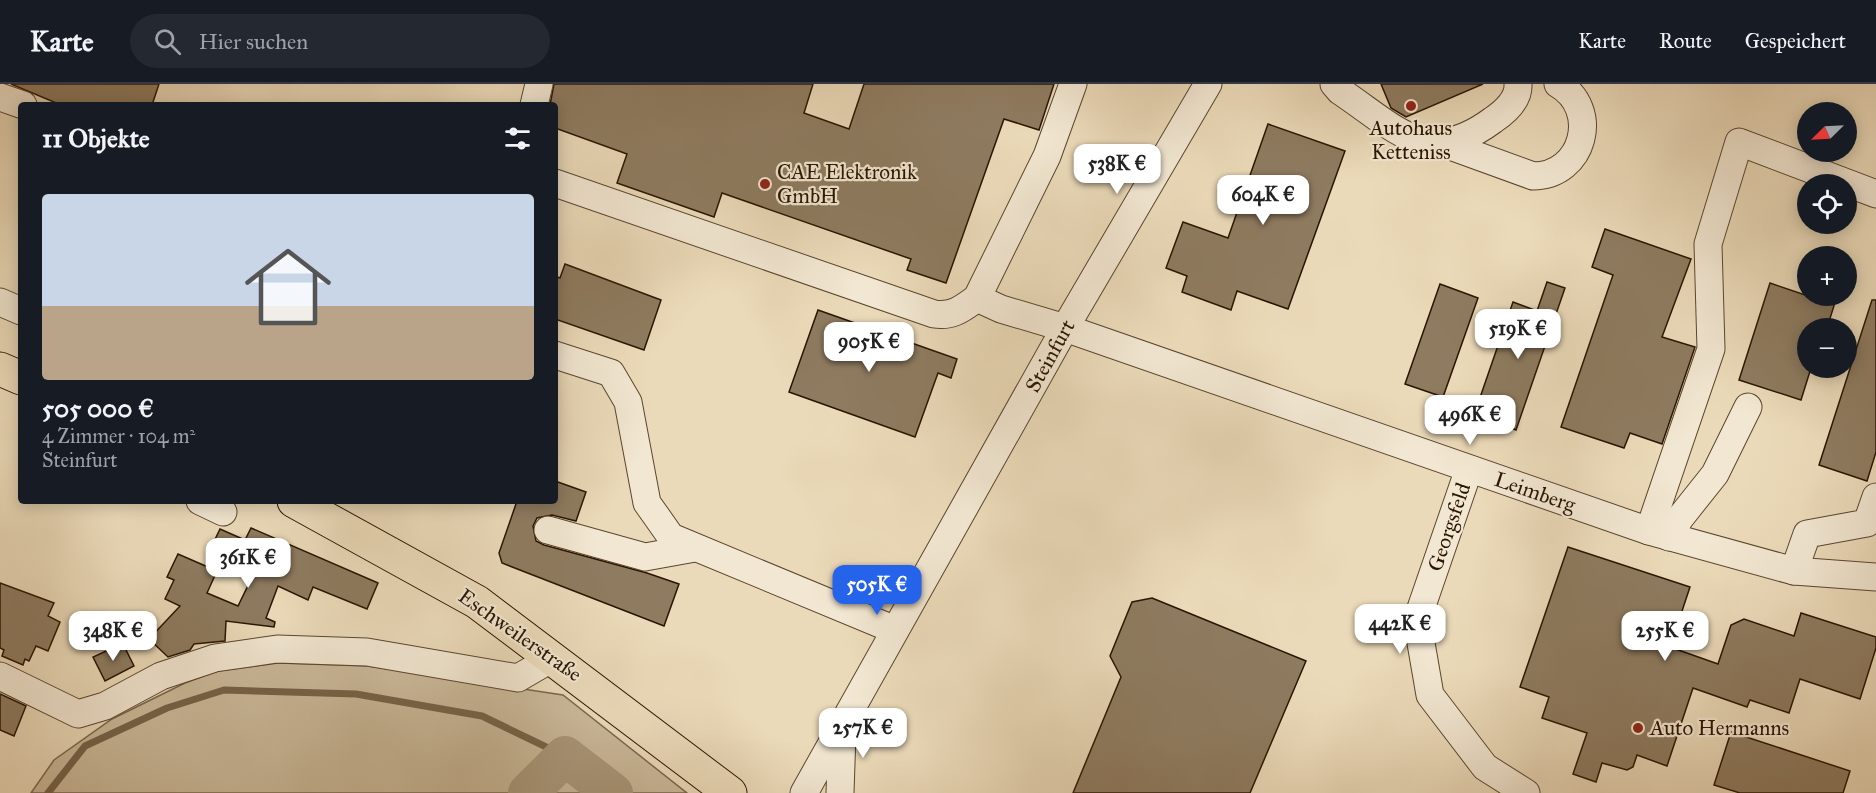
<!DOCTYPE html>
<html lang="de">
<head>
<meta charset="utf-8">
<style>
  body { margin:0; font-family:"IM FELL Great Primer",serif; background:#242831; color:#f1f3f6; height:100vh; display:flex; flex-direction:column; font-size:22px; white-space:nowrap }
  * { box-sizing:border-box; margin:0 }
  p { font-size:20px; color:#9ea1a6 }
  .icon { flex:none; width:33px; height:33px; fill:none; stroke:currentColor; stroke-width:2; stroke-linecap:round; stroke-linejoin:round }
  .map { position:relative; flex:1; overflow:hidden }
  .panel { position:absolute; left:18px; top:18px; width:540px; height:402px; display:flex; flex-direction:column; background:#171b24; border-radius:6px; box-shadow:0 3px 15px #0003 }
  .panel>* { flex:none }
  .needle { width:39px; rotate:246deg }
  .controls { position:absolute; left:1797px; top:18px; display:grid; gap:12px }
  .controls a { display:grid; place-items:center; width:60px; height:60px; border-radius:50%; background:#171b24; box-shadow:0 3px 15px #0003; font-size:30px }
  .price { position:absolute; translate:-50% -51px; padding:0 14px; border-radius:12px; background:#fff; color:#222; font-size:20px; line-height:39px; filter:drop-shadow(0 2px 3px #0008) }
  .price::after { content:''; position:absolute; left:50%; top:36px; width:18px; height:14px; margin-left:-9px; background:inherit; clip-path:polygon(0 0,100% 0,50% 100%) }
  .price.selected { background:#2563eb; color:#fff }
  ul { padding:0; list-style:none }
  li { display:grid; align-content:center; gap:12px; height:318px; padding:0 24px }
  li+li { border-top:2px solid #363941 }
  li span { display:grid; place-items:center; height:186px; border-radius:6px; color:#555 }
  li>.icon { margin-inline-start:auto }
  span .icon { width:108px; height:108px; fill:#fffc; stroke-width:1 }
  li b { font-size:26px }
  h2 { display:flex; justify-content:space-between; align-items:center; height:72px; padding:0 24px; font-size:26px }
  header { display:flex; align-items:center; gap:36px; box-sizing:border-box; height:84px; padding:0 30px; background:#171b24; border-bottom:2px solid #363941 }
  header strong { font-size:28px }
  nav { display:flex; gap:33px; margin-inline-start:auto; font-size:21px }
  .search { width:420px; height:54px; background:#242831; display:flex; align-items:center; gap:15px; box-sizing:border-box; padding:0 21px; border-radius:33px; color:#9ea1a6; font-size:22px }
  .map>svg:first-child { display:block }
  .green { fill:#cab99a; stroke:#7a674d; stroke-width:1.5 }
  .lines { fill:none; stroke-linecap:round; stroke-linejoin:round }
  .stream { stroke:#766349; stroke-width:7 }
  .river { stroke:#a9977a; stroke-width:40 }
  .building { fill:#8e7b60; stroke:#291500; stroke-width:1.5 }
  .minor-casing { stroke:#5a462e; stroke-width:29 }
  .major-casing { stroke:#291500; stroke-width:35 }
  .minor { stroke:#f2e7d2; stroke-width:27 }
  .major { stroke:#ebdab9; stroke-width:33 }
  .poi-dot { fill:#8f2418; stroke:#f2e7d2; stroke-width:2 }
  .labels { text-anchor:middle; stroke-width:4.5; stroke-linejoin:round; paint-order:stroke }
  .poi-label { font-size:21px; fill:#291500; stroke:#f2e7d2; text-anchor:start }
  .street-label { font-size:21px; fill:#291500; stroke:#f2e7d2 }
</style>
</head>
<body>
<header>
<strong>Karte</strong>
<div class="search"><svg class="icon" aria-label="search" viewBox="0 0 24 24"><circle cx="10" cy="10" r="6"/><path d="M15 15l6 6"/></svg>Hier suchen</div>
<nav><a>Karte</a><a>Route</a><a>Gespeichert</a></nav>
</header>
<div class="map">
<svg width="1876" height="709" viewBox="0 0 1876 709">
  <rect width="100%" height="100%" fill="#ebdab9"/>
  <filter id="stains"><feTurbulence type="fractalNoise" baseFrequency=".00333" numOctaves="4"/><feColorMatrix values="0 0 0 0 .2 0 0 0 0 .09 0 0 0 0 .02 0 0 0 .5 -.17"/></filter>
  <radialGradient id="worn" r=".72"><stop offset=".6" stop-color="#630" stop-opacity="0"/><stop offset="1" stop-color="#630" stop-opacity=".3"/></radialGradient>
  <path class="green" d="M 278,579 L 368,582 L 563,611 L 687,709 L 31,709 L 54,676 L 112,635 L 185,599 L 217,587 Z"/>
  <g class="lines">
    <path class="stream" d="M 48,709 L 85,662 L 167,624 L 224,606 L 356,610 L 482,632 L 565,672"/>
    <path class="river" d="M 528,709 L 565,672 L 613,709"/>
  </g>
  <g class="building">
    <path d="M 11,0 L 159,0 L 152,21 L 61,21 Z"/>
    <path d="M 554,0 L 813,0 L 804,29 L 849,45 L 864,0 L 1054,0 L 1039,46 L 1004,35 L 946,199 L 907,186 L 911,175 L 722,109 L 714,133 L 617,99 L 627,70 L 555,44 L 555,21 L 550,21 Z"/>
    <path d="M 1381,0 L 1483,0 L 1406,33 L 1391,24 Z"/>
    <path d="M 1268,40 L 1345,67 L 1288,225 L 1237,207 L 1231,226 L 1182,208 L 1187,192 L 1166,184 L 1183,138 L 1228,154 Z"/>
    <path d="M 1605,145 L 1691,175 L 1662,253 L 1695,263 L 1662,360 L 1630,349 L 1624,364 L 1561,343 L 1613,191 L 1592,183 Z"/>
    <path d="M 565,180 L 661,216 L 644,266 L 555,235 L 555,192 L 560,194 Z"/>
    <path d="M 1547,198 L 1565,204 L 1516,346 L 1474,331 L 1513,218 L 1537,227 Z"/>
    <path d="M 1770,199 L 1808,212 L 1837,212 L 1827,244 L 1808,244 L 1808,284 L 1811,284 L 1801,316 L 1739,296 Z"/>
    <path d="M 1440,200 L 1478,214 L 1443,313 L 1405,300 Z"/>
    <path d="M 1872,216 L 1876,216 L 1876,368 L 1867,397 L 1819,381 Z"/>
    <path d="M 818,226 L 957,275 L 951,294 L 938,289 L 915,353 L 789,308 Z"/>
    <path d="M 555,397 L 586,408 L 576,437 L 552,431 L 537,434 L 533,442 L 536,457 L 544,461 L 647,489 L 679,500 L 664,542 L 502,479 L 499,469 L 517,417 L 555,417 Z"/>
    <path d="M 251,444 L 378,499 L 367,525 L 313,503 L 308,516 L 278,502 L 266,534 L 275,538 L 274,543 L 226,537 L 225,557 L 194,560 L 190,566 L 168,573 L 149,555 L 180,522 L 165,515 L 174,496 L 167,493 L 178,470 L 217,487 L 207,509 L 238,522 L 255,487 L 209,468 L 220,445 L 245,456 Z"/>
    <path d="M 1568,463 L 1690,503 L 1670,563 L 1718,580 L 1731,541 L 1744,535 L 1794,552 L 1801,529 L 1876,553 L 1876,564 L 1860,615 L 1800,595 L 1789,629 L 1750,616 L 1747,623 L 1693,604 L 1667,682 L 1637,671 L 1633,683 L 1627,686 L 1602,679 L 1596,698 L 1573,690 L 1587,649 L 1542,634 L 1549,613 L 1520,603 Z"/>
    <path d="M 0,499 L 54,519 L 48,532 L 60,538 L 48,567 L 36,562 L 29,577 L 25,575 L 23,581 L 2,572 L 4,566 L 0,564 Z"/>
    <path d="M 1152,514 L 1306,577 L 1250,709 L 1073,709 L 1121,593 L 1110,572 L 1132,518 Z"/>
    <path d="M 117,562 L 124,562 L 134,582 L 105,597 L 93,573 Z"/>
    <path d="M 0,610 L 26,622 L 14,652 L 0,646 Z"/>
    <path d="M 1731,648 L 1850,687 L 1843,709 L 1740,709 L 1714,701 Z"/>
  </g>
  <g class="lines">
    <g class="minor-casing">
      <g id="minor">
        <path d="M 1073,0 L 1047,72 L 977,214 L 1001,225 L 1065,244 L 1649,447 L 1794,487 L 1876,493"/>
        <path d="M 1334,0 L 1340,7 C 1397,45 1427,85 1493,36 C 1505,28 1519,15 1518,0"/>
        <path d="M 0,13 L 23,21"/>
        <path d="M 534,21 L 539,0"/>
        <path d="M 1445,60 L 1533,92 C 1584,92 1601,25 1558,0"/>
        <path d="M 555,99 L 934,230 C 953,233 963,224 977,214"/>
        <path d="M 0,218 L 21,227"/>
        <path d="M 555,271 L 611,289 L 628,318 L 647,419 L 671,453 L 895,546"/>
        <path d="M 1469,385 L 1417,536 L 1430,611 L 1485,683 L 1526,709"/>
        <path d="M 200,417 L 223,428"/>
        <path d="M 548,446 L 645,473 L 695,464"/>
        <path d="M 1649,447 L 1711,265 L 1708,160 L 1739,58 L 1876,110"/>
        <path d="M 1669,453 L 1680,434 L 1715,390 L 1748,323"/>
        <path d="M 1794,487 L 1807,450 L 1867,439 L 1876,413"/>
        <path d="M 0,592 L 78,630 L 105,622 L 161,592 L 215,574 L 277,565 L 367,568 L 518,594 L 554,573"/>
        <path d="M 804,709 L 1065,244 L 1208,0"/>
        <path d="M 840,709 L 842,650"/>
      </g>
    </g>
    <g class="major-casing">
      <g id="major">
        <path d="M 0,285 L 21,294"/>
        <path d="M 294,417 L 477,518 L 730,709"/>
      </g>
    </g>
    <use href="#minor" class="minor"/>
    <use href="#major" class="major"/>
  </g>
  <g class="poi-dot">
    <circle cx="1411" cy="22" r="6"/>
    <circle cx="765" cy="100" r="6"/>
    <circle cx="1638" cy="644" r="6"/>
  </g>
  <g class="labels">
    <g class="poi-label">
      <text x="1411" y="51" text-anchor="middle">Autohaus<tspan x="1411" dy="24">Ketteniss</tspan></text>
      <text x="777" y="95">CAE Elektronik<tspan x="777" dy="24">GmbH</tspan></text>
      <text x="1650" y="651">Auto Hermanns</text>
    </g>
    <g class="street-label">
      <text transform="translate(1050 272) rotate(-61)" y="7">Steinfurt</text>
      <text transform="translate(1535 408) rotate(19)" y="7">Leimberg</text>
      <text transform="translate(1449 443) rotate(-71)" y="7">Georgsfeld</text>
      <text transform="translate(520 551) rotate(35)" y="7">Eschweilerstraße</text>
    </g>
  </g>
  <rect width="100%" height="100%" filter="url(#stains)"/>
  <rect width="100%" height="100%" fill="url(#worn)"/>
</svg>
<div class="controls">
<a><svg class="needle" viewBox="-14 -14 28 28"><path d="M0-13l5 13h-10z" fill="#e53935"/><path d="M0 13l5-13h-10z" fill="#9ea1a6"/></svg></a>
<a><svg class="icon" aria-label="locate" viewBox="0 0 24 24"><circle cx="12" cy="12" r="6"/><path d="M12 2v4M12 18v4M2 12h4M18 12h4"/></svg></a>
<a>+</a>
<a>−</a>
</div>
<b class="price" style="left:1117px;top:111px">538K €</b>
<b class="price" style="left:1263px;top:142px">604K €</b>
<b class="price" style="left:1518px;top:276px">519K €</b>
<b class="price" style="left:869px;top:289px">905K €</b>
<b class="price" style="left:1470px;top:362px">496K €</b>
<b class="price" style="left:248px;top:505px">361K €</b>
<b class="price selected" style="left:877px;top:532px">505K €</b>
<b class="price" style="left:1400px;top:571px">442K €</b>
<b class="price" style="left:113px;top:578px">348K €</b>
<b class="price" style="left:1665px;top:578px">255K €</b>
<b class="price" style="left:863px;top:675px">257K €</b>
<section class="panel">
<h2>11 Objekte<svg class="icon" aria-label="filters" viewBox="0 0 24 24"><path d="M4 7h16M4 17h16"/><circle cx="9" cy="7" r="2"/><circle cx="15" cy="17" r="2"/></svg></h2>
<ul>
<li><span style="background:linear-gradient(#c9d6e8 60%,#b9a48a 0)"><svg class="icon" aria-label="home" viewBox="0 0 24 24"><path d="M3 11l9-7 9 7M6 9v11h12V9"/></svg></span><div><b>505 000 €</b><p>4 Zimmer · 104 m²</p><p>Steinfurt</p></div></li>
</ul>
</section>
</div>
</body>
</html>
